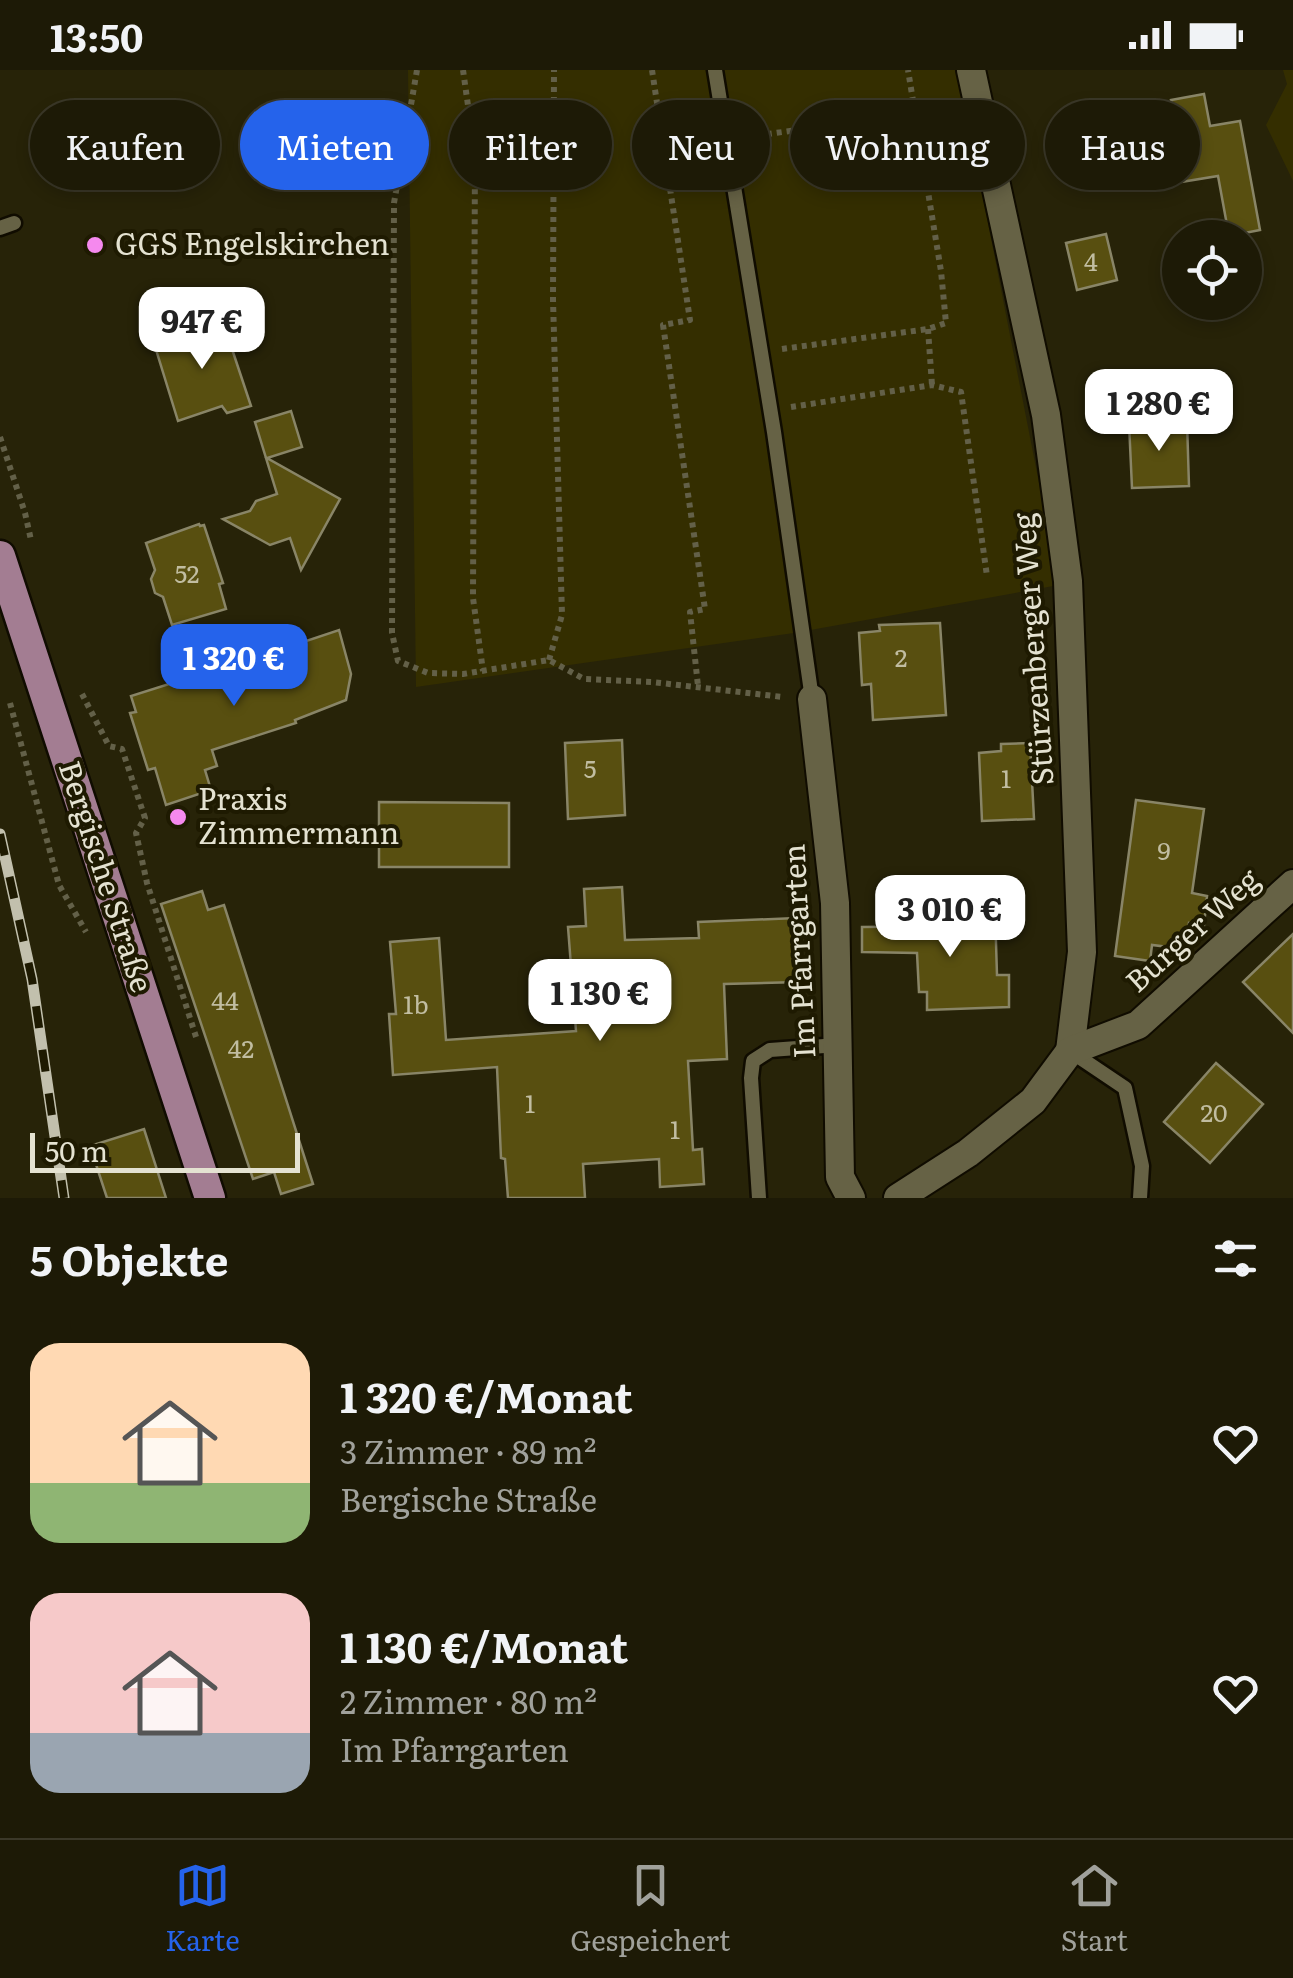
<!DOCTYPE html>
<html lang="de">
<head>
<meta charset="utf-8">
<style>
  body { margin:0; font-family:Literata,serif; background:#252310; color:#f1f3f6; height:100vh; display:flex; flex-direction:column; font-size:38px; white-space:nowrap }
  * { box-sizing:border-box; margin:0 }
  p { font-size:32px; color:#a0a19b }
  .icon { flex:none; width:55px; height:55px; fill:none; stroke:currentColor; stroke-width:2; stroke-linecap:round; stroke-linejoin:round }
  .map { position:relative; height:1128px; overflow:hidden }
  .side { display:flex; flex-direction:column; background:#1d1a06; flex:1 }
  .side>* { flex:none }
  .hud { position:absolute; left:30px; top:30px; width:1235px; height:90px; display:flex; gap:20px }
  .controls { position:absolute; left:1162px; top:150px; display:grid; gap:20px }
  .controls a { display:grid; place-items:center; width:100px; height:100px; border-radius:50%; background:#1d1a06; box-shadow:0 5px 15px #0003,0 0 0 2px #3b3828; font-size:50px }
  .scale { position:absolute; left:30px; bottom:25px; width:270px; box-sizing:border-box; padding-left:10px; border:5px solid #e4e2d1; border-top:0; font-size:28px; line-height:35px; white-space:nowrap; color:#e4e2d1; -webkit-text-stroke:8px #1e1a01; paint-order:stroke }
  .price { position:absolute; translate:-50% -85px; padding:0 22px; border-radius:20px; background:#fff; color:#222; font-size:32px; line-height:65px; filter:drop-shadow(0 2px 5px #0008) }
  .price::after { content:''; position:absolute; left:50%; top:60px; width:30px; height:22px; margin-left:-15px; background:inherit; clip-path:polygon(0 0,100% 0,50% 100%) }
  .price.on { background:#2563eb; color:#fff }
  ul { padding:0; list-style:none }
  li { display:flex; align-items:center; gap:30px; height:250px; padding:0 30px }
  li span { display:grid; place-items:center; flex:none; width:280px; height:200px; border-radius:30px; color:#555 }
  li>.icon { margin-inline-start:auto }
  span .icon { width:120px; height:120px; fill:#fffc; stroke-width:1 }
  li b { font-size:42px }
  h2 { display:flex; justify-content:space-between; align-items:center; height:120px; padding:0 30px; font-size:42px }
  .pill { padding:0 35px; border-radius:45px; background:#1d1a06; box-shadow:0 5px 15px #0003,0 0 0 2px #3b3828; font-size:35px; line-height:90px }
  .pill.on { background:#2563eb; color:#fff }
  .status { display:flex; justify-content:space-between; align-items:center; height:70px; padding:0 50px; background:#1d1a06; direction:ltr }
  .status svg { height:28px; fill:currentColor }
  .menu { display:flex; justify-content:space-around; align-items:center; height:140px; border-top:2px solid #3b3828; background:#1d1a06; font-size:28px; color:#a0a19b }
  .menu a { display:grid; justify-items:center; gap:5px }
  .menu .on { color:#2563eb }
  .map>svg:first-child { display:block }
  .green { fill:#342e00 }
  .building { fill:#584f10; stroke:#898567; stroke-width:2.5 }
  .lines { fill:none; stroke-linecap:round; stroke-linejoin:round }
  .lane-casing { stroke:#100c00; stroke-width:19 }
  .street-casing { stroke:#100c00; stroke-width:32 }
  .primary-casing { stroke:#100c00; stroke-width:35 }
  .path { stroke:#636048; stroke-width:6; stroke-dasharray:5 5; stroke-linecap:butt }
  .lane { stroke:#666245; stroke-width:14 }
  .street { stroke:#666245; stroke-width:28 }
  .primary { stroke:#a37d92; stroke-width:30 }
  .rail-casing { stroke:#c2c0ad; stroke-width:11 }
  .rail { stroke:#1e1a01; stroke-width:8; stroke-dasharray:22; stroke-linecap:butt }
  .poi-dot { fill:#f589ee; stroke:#1e1a01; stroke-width:4 }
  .labels { text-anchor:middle; stroke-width:8; stroke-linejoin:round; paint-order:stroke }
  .number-label { font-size:25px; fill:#c1bda1 }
  .poi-label { font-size:30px; fill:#e4e2d1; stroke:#1e1a01; text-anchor:start }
  .street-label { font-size:30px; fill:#e4e2d1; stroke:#1e1a01 }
</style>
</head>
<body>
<div class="status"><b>13:50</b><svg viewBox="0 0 49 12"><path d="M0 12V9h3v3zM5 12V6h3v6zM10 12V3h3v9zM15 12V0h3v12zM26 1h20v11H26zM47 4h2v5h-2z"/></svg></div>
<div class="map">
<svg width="1293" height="1128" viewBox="0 0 1293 1128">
  <rect width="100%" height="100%" fill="#272308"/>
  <g class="green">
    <path d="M 408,0 L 958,0 L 1059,515 L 794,563 L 416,617 Z"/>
    <path d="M 1283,0 L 1293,0 L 1293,111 L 1266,55 L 1287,14 Z"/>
  </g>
  <g class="building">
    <path d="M 1204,24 L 1210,56 L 1240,51 L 1260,160 L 1229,166 L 1218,106 L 1181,112 L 1174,76 L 1180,74 L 1171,30 Z"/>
    <path d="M 1106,164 L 1117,210 L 1077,220 L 1066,173 Z"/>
    <path d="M 223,252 L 251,336 L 227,343 L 222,336 L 178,351 L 154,273 Z"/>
    <path d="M 291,341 L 302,377 L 267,388 L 340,429 L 301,500 L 290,468 L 270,475 L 223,449 L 250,441 L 256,431 L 277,424 L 255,352 Z"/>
    <path d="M 1187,351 L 1189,416 L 1132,418 L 1129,353 Z"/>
    <path d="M 199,454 L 200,456 L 204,455 L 223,513 L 219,514 L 226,539 L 172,555 L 163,527 L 155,523 L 151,509 L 155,500 L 146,473 Z"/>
    <path d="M 940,553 L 946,645 L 873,650 L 871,614 L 862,615 L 859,563 L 880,561 L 879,555 Z"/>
    <path d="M 339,560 L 351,604 L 346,630 L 295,650 L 296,653 L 212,680 L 217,696 L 205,700 L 211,720 L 166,735 L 155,698 L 148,700 L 130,643 L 136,642 L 131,626 L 188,608 L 189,610 Z"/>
    <path d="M 622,670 L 625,745 L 568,749 L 565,673 Z"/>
    <path d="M 1030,673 L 1034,749 L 982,751 L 979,683 L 1001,681 L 1001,674 Z"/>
    <path d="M 1136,730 L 1204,739 L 1192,823 L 1207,826 L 1204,855 L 1189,853 L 1185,879 L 1152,875 L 1150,891 L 1115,886 Z"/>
    <path d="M 379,732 L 509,733 L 509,797 L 379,797 Z"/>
    <path d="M 622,817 L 625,870 L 699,868 L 698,852 L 796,848 L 799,912 L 724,914 L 727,989 L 688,991 L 693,1080 L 702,1079 L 704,1114 L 660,1117 L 659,1089 L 583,1094 L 585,1128 L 508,1128 L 505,1089 L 501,1088 L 497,997 L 393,1005 L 389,944 L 396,944 L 390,872 L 439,868 L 446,970 L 576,961 L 568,857 L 586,856 L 584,819 Z"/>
    <path d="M 202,821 L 208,840 L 224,835 L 313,1114 L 281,1124 L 274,1102 L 253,1109 L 161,834 Z"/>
    <path d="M 954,841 L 995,841 L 997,905 L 1009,905 L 1009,937 L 927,940 L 927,922 L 919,922 L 917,883 L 862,882 L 862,857 L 955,856 Z"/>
    <path d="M 1293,864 L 1293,963 L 1243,912 Z"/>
    <path d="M 1216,993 L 1263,1034 L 1210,1093 L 1164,1052 Z"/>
    <path d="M 144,1059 L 166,1128 L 107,1128 L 90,1076 Z"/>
  </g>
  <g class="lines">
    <g class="lane-casing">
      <g id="lane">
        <path d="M 715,0 L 774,362 L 812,629"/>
        <path d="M 0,158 L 14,153"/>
        <path d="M 1070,981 L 1125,1018 L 1142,1096 L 1140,1128"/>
        <path d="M 759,1128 L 751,1008 L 753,991 L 770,980 L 838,975"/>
      </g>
    </g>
    <g class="street-casing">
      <g id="street">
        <path d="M 971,0 L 1046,345 L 1068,511 L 1082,882 L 1070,981"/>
        <path d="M 812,629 L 835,833 L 840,1107 L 851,1128"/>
        <path d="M 898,1128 L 968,1083 L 1033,1031 L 1070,981 L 1138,955 L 1293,814"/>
      </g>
    </g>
    <g class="primary-casing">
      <path id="primary" d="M 0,486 L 210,1128"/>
    </g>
    <g class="path">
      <path d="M 417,0 L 394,133 L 392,563 L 398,591 L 428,603 L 463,604 L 549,590 L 584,609 L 652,612 L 783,627"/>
      <path d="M 463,0 L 475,85 L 473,528 L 483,601"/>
      <path d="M 652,0 L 690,250 L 663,255 L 705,539 L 690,542 L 698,616"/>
      <path d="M 747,67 L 917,43"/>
      <path d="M 475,85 L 553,84"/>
      <path d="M 928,259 L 932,315"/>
      <path d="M 782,279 L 928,259 L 946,253 L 941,201 L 908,0"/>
      <path d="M 791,337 L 932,315 L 961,322 L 987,506"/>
      <path d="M 0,367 L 25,443 L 31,470"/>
      <path d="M 549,590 L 562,545 L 553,230 L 554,0"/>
      <path d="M 82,624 L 109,676 L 122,679 L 145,748 L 136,763 L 147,813 L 197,970"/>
      <path d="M 10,633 L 59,815 L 86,862"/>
    </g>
    <use href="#lane" class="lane"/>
    <use href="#street" class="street"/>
    <use href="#primary" class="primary"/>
    <g class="rail-casing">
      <path id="rail" d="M 0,764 L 32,909 L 64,1128"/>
    </g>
    <use href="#rail" class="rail"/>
  </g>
  <g class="poi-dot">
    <circle cx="95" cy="175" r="10"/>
    <circle cx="178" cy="747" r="10"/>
  </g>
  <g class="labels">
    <g class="number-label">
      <text x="1091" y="201">4</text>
      <text x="187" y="513">52</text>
      <text x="901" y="597">2</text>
      <text x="590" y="708">5</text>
      <text x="1006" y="718">1</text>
      <text x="1164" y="790">9</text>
      <text x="225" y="940">44</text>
      <text x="416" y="944">1b</text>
      <text x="241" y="988">42</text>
      <text x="530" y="1043">1</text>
      <text x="1214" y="1052">20</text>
      <text x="675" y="1069">1</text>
    </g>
    <g class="poi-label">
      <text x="115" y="185">GGS Engelskirchen</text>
      <text x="198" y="740">Praxis<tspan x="198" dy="34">Zimmermann</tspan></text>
    </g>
    <g class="street-label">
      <text transform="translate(1034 579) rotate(-94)" y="10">Stürzenberger Weg</text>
      <text transform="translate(105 807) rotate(72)" y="10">Bergische Straße</text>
      <text transform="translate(1193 861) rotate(-42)" y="10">Burger Weg</text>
      <text transform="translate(800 881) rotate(-93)" y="10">Im Pfarrgarten</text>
    </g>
  </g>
</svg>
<div class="controls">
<a><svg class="icon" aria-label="locate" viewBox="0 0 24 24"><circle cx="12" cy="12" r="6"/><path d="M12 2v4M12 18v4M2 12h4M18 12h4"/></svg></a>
</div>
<div class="scale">50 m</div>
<b class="price" style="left:202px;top:302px">947 €</b>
<b class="price" style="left:1159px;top:384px">1 280 €</b>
<b class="price on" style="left:234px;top:639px">1 320 €</b>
<b class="price" style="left:950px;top:890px">3 010 €</b>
<b class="price" style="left:600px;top:974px">1 130 €</b>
<div class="hud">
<a class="pill">Kaufen</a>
<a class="pill on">Mieten</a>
<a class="pill">Filter</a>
<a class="pill">Neu</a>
<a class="pill">Wohnung</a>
<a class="pill">Haus</a>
</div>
</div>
<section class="side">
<h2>5 Objekte<svg class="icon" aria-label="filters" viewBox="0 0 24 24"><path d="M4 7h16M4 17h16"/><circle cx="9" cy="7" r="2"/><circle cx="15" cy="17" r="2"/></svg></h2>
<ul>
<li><span style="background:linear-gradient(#ffd9b3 70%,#8fb573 0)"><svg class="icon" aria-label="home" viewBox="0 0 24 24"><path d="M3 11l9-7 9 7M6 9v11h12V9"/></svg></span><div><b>1 320 €/Monat</b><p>3 Zimmer · 89 m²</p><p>Bergische Straße</p></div><svg class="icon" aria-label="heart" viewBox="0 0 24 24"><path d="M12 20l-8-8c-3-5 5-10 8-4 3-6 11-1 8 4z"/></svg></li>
<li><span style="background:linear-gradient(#f6c9c9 70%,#9aa5b1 0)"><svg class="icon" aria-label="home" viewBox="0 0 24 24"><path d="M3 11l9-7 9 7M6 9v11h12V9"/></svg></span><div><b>1 130 €/Monat</b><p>2 Zimmer · 80 m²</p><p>Im Pfarrgarten</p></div><svg class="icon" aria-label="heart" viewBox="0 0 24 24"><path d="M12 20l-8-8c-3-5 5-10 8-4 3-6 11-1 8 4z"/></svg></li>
</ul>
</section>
<nav class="menu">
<a class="on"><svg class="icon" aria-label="map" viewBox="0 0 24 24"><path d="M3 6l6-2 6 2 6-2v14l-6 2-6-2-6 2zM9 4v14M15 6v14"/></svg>Karte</a>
<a><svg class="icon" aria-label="saved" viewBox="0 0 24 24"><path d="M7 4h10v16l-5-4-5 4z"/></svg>Gespeichert</a>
<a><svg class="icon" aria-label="home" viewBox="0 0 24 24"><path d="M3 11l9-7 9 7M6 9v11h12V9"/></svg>Start</a>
</nav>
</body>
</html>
